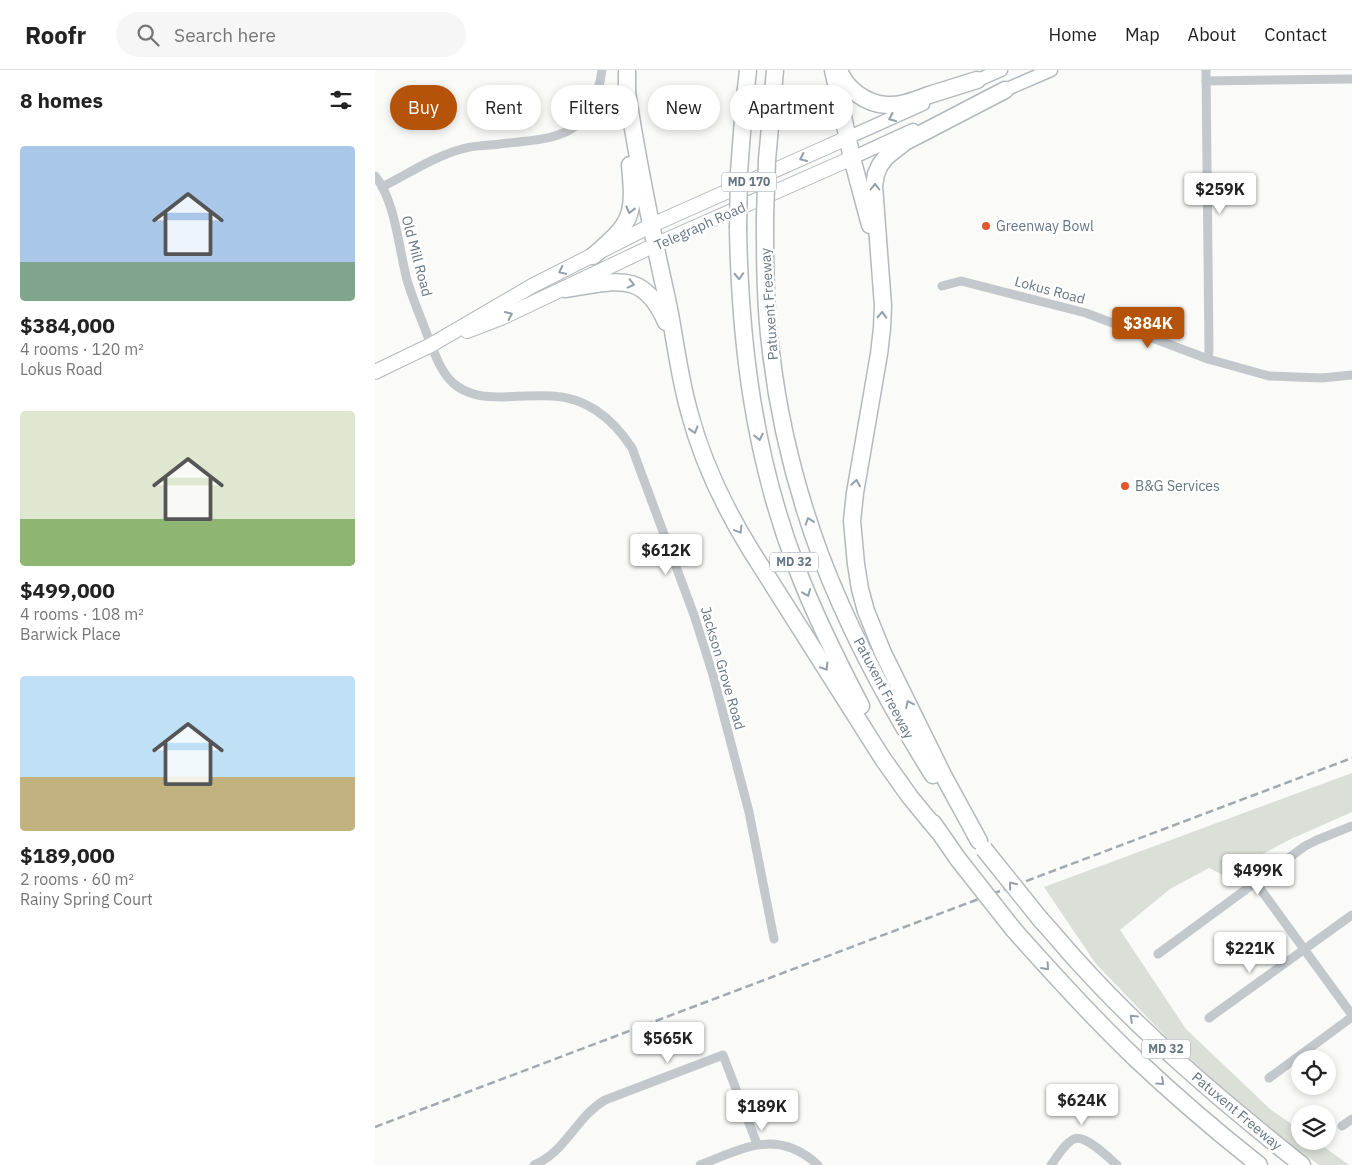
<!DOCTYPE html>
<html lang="en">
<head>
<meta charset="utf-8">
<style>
  body { margin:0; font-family:"IBM Plex Sans",sans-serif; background:#f6f6f6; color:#222; height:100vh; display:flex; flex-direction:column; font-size:19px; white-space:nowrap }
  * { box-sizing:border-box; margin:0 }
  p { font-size:16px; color:#767676 }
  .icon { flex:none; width:28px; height:28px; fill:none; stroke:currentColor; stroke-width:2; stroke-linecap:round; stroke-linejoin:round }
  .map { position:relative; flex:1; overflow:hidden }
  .side { display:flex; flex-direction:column; background:#fff; width:375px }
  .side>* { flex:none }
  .top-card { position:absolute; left:15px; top:15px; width:475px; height:45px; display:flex; gap:10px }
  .fabs { position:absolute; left:916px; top:980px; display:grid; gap:10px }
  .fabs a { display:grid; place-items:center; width:45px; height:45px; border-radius:50%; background:#fff; box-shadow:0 2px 8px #0003; font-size:25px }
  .price { position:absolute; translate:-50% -42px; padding:0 11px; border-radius:5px; background:#fff; color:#222; font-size:16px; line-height:32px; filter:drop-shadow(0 1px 2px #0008) }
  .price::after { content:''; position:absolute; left:50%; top:30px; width:15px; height:11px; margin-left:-8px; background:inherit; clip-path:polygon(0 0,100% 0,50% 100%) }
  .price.on { background:#b45309; color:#fff }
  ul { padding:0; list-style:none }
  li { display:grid; align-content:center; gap:10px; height:265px; padding:0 20px }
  li span { display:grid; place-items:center; height:155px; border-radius:5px; color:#555 }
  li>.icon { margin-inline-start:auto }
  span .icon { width:90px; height:90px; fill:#fffc; stroke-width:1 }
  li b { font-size:21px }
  h2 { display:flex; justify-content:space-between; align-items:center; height:60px; padding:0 20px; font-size:21px }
  .tag { padding:0 18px; border-radius:22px; background:#fff; box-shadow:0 2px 8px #0003; font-size:18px; line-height:45px }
  .tag.on { background:#b45309; color:#fff }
  header { display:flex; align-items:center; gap:30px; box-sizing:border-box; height:70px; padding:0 25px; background:#fff; border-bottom:1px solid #e0e0e0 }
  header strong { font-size:24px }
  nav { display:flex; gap:28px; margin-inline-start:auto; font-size:18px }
  .search { width:350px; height:45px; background:#f6f6f6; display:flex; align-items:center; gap:12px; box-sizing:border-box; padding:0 18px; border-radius:28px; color:#767676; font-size:19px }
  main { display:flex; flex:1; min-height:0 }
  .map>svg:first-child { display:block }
  .green { fill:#dadfd7 }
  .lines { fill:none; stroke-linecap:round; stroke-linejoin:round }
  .secondary-casing { stroke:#b3babf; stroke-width:15 }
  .primary-casing { stroke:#b5babe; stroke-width:16 }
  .motorway-casing { stroke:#b4b9bd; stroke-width:19 }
  .minor { stroke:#c3c8cc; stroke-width:9 }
  .secondary { stroke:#fff; stroke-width:12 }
  .primary { stroke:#fff; stroke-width:14 }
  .motorway { stroke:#fff; stroke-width:16 }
  .rail { stroke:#a2aab0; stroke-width:2.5; stroke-dasharray:8 4; stroke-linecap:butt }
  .motorway-bridge-casing { stroke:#b4b9bd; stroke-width:19; stroke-linecap:butt }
  .motorway-bridge { stroke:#fff; stroke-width:16 }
  .oneway { stroke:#939fa8 }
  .poi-dot { fill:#e4572e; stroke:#fff; stroke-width:2 }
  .labels { text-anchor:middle; stroke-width:5; stroke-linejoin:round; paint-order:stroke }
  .shield { fill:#fff; stroke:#939fa8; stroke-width:1 }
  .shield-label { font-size:12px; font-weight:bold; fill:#657683 }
  .street-label { font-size:14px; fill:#657683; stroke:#fff }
  .poi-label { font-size:14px; fill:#657683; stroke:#fff; text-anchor:start }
</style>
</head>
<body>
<header>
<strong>Roofr</strong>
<div class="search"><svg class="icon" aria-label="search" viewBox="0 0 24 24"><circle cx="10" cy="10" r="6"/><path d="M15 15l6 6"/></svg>Search here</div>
<nav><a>Home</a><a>Map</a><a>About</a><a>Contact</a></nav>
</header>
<main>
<section class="side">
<h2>8 homes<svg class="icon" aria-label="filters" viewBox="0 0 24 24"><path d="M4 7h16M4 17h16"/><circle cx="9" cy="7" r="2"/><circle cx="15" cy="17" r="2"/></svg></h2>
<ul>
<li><span style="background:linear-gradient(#a9c7e8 75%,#7fa58c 0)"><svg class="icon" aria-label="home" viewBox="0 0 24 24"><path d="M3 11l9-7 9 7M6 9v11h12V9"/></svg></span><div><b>$384,000</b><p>4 rooms · 120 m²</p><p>Lokus Road</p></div></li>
<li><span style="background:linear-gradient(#dfe7d0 70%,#8fb573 0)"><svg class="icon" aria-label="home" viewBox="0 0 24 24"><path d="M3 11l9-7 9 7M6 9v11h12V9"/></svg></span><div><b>$499,000</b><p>4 rooms · 108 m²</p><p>Barwick Place</p></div></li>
<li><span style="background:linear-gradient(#bfe0f5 65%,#c2b280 0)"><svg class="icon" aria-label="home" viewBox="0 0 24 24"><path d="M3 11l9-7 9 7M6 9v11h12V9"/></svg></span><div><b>$189,000</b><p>2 rooms · 60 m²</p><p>Rainy Spring Court</p></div></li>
</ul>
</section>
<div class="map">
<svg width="977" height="1095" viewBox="0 0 977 1095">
  <rect width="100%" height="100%" fill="#fafaf8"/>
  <path class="green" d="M 977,703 L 977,742 L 916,769 L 848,805 L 834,798 L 795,819 L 745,860 L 811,959 L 895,1039 L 925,1060 L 925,1071 L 941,1071 L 974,1095 L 944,1095 L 886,1053 L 794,970 L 721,894 L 669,817 Z"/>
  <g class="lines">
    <g class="secondary-casing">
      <g id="secondary">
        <path d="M 594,14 L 626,0"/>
        <path d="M 623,23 L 676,0"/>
        <path d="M 472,68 L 548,34"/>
        <path d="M 477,88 L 538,60"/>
      </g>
    </g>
    <g class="primary-casing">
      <g id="primary">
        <path d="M 92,261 L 126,248 L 280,175 L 477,88"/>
        <path d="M 0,302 L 56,275 L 157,216 L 277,155 L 472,68"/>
      </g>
    </g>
    <g class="motorway-casing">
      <g id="motorway">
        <path d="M 458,0 L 477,88 L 495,155"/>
        <path d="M 464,0 C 471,19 491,34 512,35 C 526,36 540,30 554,25 C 570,20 586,15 602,10"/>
        <path d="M 252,22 C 260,74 270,126 281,178 C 285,200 291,222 295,244 C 301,277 305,309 314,341 C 327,391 348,435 375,479 L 508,689 L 535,727 L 563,761"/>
        <path d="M 252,33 L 252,0"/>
        <path d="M 392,90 L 400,0"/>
        <path d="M 364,102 L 369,36 L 373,0"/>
        <path d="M 390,146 C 390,191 390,237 396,282 C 404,350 421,419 445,484 C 474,561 514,635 558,705"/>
        <path d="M 363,158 C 365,274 379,386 421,496 C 439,544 462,590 486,636"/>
        <path d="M 218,186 C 257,153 260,146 255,95"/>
        <path d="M 190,219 C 238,213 267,197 291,252"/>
        <path d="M 558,753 L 583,789"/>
        <path d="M 604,771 L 568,705 L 508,583 L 491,541 L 485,519 L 481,494 L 477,451 L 480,423 L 504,284 L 507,258 L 508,236 L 499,116 L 501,104 L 505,95 L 511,87 L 530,72 L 630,20"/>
        <path d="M 666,850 C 679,864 691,879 704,893 C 771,967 849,1033 927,1095"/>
        <path d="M 639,860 C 678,904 717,947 760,988 C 799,1025 841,1061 884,1095"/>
      </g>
    </g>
    <g class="minor">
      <path d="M 831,0 L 834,280 L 833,289"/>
      <path d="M 831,11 L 977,9"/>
      <path d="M 0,106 C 20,129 24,180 32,210 C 38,230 46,248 53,267 C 60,284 65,301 78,313 C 93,326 110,327 128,327 C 145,326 161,325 178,326 C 213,328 238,349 257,378 L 319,545 L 338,605 L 374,742 L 399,869"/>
      <path d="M 7,117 C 33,104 60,86 87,79 C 96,76 105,76 114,75 C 174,68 217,74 227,0"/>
      <path d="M 567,216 L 586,211 L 711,243 L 833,289 L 894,306 L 947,308 L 977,305"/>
      <path d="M 881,813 L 977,945"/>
      <path d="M 783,884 L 930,776 L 942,770 L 977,756"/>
      <path d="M 834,948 L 977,845"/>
      <path d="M 894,1008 L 977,947"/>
      <path d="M 967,1056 L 977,1049"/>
      <path d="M 159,1095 C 190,1083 201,1047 230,1030 L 348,985 L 382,1074"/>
      <path d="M 325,1095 C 369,1078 402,1058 443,1095"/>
      <path d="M 676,1095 C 682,1087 690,1073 699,1069 C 710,1064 734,1088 742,1095"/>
    </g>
    <use href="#secondary" class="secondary"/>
    <use href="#primary" class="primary"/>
    <use href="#motorway" class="motorway"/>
    <path class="rail" d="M 0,1057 L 977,688"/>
    <g class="motorway-bridge-casing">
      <g id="motorway-bridge">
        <path d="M 390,146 L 392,90"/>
        <path d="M 363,158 L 364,102"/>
        <path d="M 609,779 L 666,850"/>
        <path d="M 583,789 L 639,860"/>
      </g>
    </g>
    <use href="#motorway-bridge" class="motorway-bridge"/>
  </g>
  <defs><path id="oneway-chevron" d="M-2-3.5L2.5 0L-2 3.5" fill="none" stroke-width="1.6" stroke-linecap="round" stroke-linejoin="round" transform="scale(1.25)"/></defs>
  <g class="oneway">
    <use href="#oneway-chevron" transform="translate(517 48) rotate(156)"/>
    <use href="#oneway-chevron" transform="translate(428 88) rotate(156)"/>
    <use href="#oneway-chevron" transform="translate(500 117) rotate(-90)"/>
    <use href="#oneway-chevron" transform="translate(255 140) rotate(104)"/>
    <use href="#oneway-chevron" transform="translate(187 201) rotate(154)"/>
    <use href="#oneway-chevron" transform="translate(364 206) rotate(87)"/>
    <use href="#oneway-chevron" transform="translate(256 214) rotate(14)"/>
    <use href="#oneway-chevron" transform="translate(134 245) rotate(-25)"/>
    <use href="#oneway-chevron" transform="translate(507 245) rotate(-88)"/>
    <use href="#oneway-chevron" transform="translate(319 360) rotate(73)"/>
    <use href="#oneway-chevron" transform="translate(384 367) rotate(79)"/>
    <use href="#oneway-chevron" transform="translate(481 413) rotate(-81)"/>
    <use href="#oneway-chevron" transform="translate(434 451) rotate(-109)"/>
    <use href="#oneway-chevron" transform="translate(364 460) rotate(59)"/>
    <use href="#oneway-chevron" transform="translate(432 523) rotate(68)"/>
    <use href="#oneway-chevron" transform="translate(450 597) rotate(58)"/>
    <use href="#oneway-chevron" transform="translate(534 634) rotate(-116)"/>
    <use href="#oneway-chevron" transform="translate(637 815) rotate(-129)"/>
    <use href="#oneway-chevron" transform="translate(671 897) rotate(48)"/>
    <use href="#oneway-chevron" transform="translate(758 948) rotate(-136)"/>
    <use href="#oneway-chevron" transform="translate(786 1012) rotate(42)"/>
  </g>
  <g class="poi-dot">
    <circle cx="611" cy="156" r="5"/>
    <circle cx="750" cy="416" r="5"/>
  </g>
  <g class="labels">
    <g class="shield">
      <rect x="346.5" y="102.5" width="55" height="19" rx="4"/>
      <rect x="395" y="482.5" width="48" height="19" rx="4"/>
      <rect x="767" y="969.5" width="48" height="19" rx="4"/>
    </g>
    <g class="shield-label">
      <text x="374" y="116">MD 170</text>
      <text x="419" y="496">MD 32</text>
      <text x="791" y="983">MD 32</text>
    </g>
    <g class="street-label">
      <text transform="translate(325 156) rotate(-24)" y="5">Telegraph Road</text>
      <text transform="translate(42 186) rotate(75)" y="5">Old Mill Road</text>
      <text transform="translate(675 220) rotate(15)" y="5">Lokus Road</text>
      <text transform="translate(394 234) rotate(-94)" y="5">Patuxent Freeway</text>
      <text transform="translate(348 598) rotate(74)" y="5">Jackson Grove Road</text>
      <text transform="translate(509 618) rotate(62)" y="5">Patuxent Freeway</text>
      <text transform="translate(862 1041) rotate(40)" y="5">Patuxent Freeway</text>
    </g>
    <g class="poi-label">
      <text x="621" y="161">Greenway Bowl</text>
      <text x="760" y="421">B&amp;G Services</text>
    </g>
  </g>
</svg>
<div class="fabs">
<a><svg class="icon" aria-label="locate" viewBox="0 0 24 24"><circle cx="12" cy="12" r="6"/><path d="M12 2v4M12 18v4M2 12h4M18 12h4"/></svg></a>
<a><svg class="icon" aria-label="layers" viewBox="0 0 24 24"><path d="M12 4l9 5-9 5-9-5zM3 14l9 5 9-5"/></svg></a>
</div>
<b class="price" style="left:845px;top:145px">$259K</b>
<b class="price on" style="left:773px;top:279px">$384K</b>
<b class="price" style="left:291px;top:506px">$612K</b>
<b class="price" style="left:883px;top:826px">$499K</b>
<b class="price" style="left:875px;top:904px">$221K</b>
<b class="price" style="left:293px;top:994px">$565K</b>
<b class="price" style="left:707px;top:1056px">$624K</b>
<b class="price" style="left:387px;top:1062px">$189K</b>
<div class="top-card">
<a class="tag on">Buy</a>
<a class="tag">Rent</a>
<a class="tag">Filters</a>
<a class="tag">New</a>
<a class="tag">Apartment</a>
</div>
</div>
</main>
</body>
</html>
